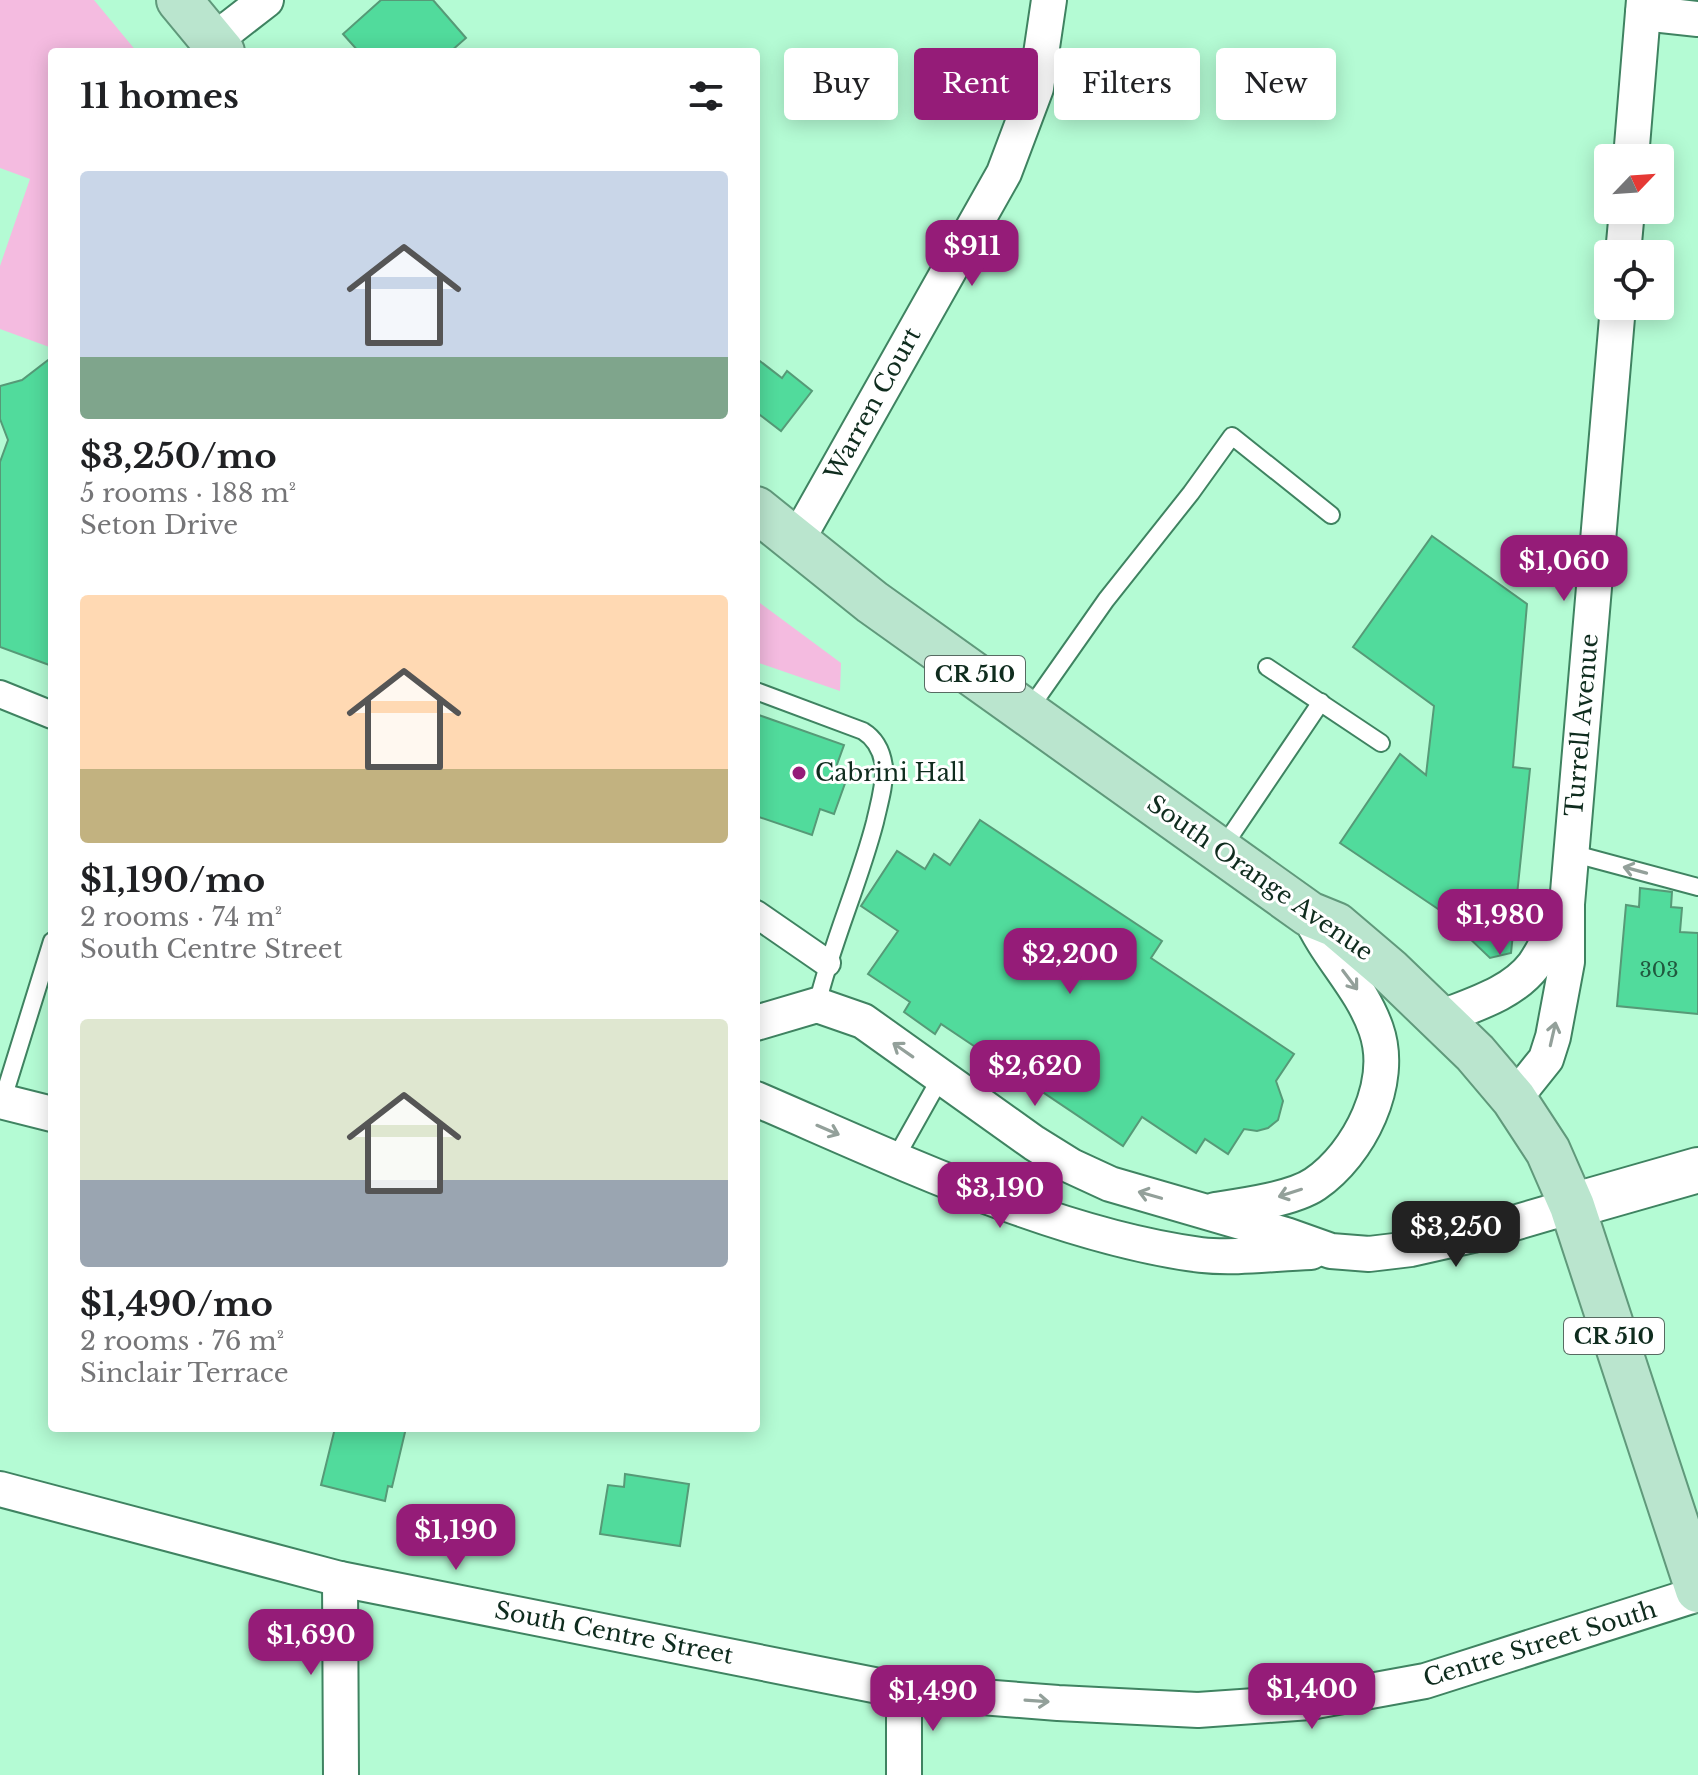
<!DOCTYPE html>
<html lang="en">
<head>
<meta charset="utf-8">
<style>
  body { margin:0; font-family:"Libre Baskerville",serif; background:#f2f2f2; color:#202124; height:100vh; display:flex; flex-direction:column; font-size:30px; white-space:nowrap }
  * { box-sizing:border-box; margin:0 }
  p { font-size:26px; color:#757577 }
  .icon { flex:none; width:44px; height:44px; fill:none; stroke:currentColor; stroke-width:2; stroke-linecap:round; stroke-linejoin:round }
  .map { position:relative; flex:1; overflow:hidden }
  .sheet { position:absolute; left:48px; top:48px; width:712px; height:1384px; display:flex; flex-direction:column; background:#fff; border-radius:8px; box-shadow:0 4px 20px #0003 }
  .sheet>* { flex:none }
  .guide { position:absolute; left:784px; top:48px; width:760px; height:72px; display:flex; gap:16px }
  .needle { width:52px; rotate:65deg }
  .buttons { position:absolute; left:1594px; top:144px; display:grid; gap:16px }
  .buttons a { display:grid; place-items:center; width:80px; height:80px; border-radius:8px; background:#fff; box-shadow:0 4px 20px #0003; font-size:40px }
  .price { position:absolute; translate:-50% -68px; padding:0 18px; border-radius:16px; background:#951c78; color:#fff; font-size:26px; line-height:52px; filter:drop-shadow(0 2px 4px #0008) }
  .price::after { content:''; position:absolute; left:50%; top:48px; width:24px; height:18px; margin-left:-12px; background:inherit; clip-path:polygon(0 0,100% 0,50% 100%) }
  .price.active { background:#222; color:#fff }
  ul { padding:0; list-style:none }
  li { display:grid; align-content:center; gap:16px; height:424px; padding:0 32px }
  li span { display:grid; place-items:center; height:248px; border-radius:8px; color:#555 }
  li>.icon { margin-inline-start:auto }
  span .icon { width:144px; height:144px; fill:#fffc; stroke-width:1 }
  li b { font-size:34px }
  h2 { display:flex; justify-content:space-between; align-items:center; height:96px; padding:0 32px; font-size:34px }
  .chip { padding:0 28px; border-radius:8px; background:#fff; box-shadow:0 4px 20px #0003; font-size:28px; line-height:72px }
  .chip.active { background:#951c78; color:#fff }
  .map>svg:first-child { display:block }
  .green { fill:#f4bbe0 }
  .building { fill:#51db9c; stroke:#569a77; stroke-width:2 }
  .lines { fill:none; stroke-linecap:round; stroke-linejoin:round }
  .service-casing { stroke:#3f8361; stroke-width:20 }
  .pedestrian-casing { stroke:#3f8361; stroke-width:30 }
  .minor-casing { stroke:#3f8361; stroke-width:38 }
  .secondary-casing { stroke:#3f8361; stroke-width:48 }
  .primary-casing { stroke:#60997b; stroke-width:48 }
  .service { stroke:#fff; stroke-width:16 }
  .pedestrian { stroke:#fff; stroke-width:26 }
  .minor { stroke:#fff; stroke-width:34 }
  .secondary { stroke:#fff; stroke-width:44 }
  .primary { stroke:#bae5ce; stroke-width:44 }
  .oneway { stroke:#93a09a }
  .poi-dot { fill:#951c78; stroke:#fff; stroke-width:3 }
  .labels { text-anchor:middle; stroke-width:6; stroke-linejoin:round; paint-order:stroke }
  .number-label { font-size:20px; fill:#20583e }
  .shield { fill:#fff; stroke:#576b62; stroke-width:2 }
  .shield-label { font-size:22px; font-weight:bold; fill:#0f2c1e }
  .street-label { font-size:24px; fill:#0f2c1e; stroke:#fff }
  .poi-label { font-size:24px; fill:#0f2c1e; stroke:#fff; text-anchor:start }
</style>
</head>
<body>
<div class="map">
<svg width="1698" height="1775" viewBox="0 0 1698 1775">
  <rect width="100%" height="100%" fill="#b4fbd4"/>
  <g class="green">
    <path d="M 0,0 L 94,0 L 137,52 L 52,52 L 52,348 L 0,329 L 0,266 L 30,179 L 0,168 Z"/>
    <path d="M 756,600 L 841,663 L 840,691 L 756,662 Z"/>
  </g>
  <g class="building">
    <path d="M 381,0 L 433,0 L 466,38 L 450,52 L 359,52 L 343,34 Z"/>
    <path d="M 52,357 L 52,666 L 0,647 L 0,462 L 8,440 L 0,419 L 0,386 L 22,380 Z"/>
    <path d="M 756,358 L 782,378 L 787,371 L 812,391 L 781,431 L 756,412 Z"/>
    <path d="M 1432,536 L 1527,604 L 1513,767 L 1530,769 L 1511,953 L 1490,958 L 1441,911 L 1340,843 L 1400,754 L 1426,775 L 1434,706 L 1353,647 Z"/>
    <path d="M 756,714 L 844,745 L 835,770 L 848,775 L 834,814 L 820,809 L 812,835 L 756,816 Z"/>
    <path d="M 980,820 L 1162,941 L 1151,958 L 1294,1054 L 1276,1081 L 1283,1101 L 1278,1120 L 1268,1128 L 1257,1131 L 1244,1129 L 1228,1154 L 1205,1139 L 1196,1153 L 1142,1117 L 1123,1146 L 941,1024 L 935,1034 L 904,1012 L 910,1002 L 868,974 L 898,931 L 861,906 L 897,851 L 925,869 L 934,854 L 950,865 Z"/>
    <path d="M 1640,888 L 1672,892 L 1671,907 L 1682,908 L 1680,932 L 1698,933 L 1698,1014 L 1617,1006 L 1626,905 L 1639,907 Z"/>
    <path d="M 335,1428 L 406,1428 L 392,1487 L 388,1486 L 385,1501 L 321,1485 Z"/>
    <path d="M 625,1474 L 689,1484 L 680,1546 L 600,1534 L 608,1485 L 624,1487 Z"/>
  </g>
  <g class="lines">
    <g class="service-casing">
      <g id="service">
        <path d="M 1267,667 L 1381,743"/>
        <path d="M 756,691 L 863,731 C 876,739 882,751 884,767 C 885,785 879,804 875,822 C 859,884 832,942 817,1005"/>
        <path d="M 1028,711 L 1106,600 L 1191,493 L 1232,436 L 1331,515"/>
        <path d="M 1221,850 L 1321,702"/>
        <path d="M 1571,853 L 1698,887"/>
        <path d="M 2,1102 L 52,941"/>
        <path d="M 895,1159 L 941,1077"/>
      </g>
    </g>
    <g class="pedestrian-casing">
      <g id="pedestrian">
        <path d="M 0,694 L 52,715"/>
        <path d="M 756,914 L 827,963"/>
      </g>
    </g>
    <g class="minor-casing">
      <g id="minor">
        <path d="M 1643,13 L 1698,19"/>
        <path d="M 212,42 L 266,0"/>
        <path d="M 1631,158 L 1644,0"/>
        <path d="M 1623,254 L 1627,210"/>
        <path d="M 796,542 L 1004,173 L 1036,88 L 1049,0"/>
        <path d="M 1440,1018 C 1472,1005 1512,994 1534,965 C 1546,948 1555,926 1565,908"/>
        <path d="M 756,1023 L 817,1005 L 863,1021 L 1034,1143 L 1071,1166 L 1110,1184 L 1286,1235 L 1331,1251 L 1369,1254 L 1411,1249 L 1473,1235 L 1572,1206"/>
        <path d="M 756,1099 C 891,1157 1055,1236 1201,1255 C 1236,1259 1276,1253 1311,1252"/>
        <path d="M 1514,1099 L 1546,1059 L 1553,1037 L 1567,962 L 1567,904 L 1618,306"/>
        <path d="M 0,1101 L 52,1114"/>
        <path d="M 1215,1210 C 1242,1206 1293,1199 1315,1184 C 1359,1154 1395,1083 1376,1029 C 1361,986 1327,956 1309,914"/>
        <path d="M 0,1489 L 340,1579 L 904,1691 L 1058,1703 L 1198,1710 L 1310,1702 L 1425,1681 L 1698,1594"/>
        <path d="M 340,1579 L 341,1775"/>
        <path d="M 904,1691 L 904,1775"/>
      </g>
    </g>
    <g class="secondary-casing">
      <path id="secondary" d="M 1572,1206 L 1698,1170"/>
    </g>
    <g class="primary-casing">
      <g id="primary">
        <path d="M 179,0 L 222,52"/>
        <path d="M 756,509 L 872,602 L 1309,914 L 1336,925 L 1390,971 L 1475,1053 L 1514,1099 L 1548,1151 L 1572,1206 L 1698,1590"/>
      </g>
    </g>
    <use href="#service" class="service"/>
    <use href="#pedestrian" class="pedestrian"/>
    <use href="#minor" class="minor"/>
    <use href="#secondary" class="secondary"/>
    <use href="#primary" class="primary"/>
  </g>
  <defs><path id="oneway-shaft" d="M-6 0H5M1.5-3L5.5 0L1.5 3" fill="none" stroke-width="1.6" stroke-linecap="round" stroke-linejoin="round" transform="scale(2)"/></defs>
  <g class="oneway">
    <use href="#oneway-shaft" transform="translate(1635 870) rotate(-165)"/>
    <use href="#oneway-shaft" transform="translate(1350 980) rotate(53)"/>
    <use href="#oneway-shaft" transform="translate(1553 1034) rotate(-77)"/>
    <use href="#oneway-shaft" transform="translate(903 1050) rotate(-145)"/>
    <use href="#oneway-shaft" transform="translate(828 1130) rotate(23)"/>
    <use href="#oneway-shaft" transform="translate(1290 1193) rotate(162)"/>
    <use href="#oneway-shaft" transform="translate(1150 1195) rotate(-164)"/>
    <use href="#oneway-shaft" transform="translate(1037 1701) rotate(4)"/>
  </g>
  <circle class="poi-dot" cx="799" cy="773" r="8"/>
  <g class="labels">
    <g class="number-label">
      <text x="1659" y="977">303</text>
    </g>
    <g class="shield">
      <rect x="925" y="656" width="100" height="36" rx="6"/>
      <rect x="1564" y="1318" width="100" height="36" rx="6"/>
    </g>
    <g class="shield-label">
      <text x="975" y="682">CR 510</text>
      <text x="1614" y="1344">CR 510</text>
    </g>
    <g class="street-label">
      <text transform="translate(873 404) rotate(-61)" y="8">Warren Court</text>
      <text transform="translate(1582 725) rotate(-85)" y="8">Turrell Avenue</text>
      <text transform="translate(1260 878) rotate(35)" y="8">South Orange Avenue</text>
      <text transform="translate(614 1633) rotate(11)" y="8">South Centre Street</text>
      <text transform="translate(1540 1644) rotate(-17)" y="8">Centre Street South</text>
    </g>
    <g class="poi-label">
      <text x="815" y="781">Cabrini Hall</text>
    </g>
  </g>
</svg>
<div class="buttons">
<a><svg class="needle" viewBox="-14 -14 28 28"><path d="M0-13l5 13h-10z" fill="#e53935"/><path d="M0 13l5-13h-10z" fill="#757577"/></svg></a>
<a><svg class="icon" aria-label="locate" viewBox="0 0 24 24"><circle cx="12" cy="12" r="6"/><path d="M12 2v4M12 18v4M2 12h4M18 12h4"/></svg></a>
</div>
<b class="price" style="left:972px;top:288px">$911</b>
<b class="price" style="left:1564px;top:603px">$1,060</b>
<b class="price" style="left:1500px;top:957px">$1,980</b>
<b class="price" style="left:1070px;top:996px">$2,200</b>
<b class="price" style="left:1035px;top:1108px">$2,620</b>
<b class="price" style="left:1000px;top:1230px">$3,190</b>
<b class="price active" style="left:1456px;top:1269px">$3,250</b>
<b class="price" style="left:456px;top:1572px">$1,190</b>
<b class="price" style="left:311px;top:1677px">$1,690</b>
<b class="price" style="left:1312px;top:1731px">$1,400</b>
<b class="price" style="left:933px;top:1733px">$1,490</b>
<div class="guide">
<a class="chip">Buy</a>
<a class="chip active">Rent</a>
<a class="chip">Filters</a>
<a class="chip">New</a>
</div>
<section class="sheet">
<h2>11 homes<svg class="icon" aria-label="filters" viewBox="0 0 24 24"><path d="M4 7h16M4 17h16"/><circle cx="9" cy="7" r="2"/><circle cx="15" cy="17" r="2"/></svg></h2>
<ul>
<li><span style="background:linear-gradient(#c9d6e8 75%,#7fa58c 0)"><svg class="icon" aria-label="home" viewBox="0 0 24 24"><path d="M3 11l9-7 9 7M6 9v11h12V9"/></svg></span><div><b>$3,250/mo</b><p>5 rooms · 188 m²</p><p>Seton Drive</p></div></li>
<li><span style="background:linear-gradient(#ffd9b3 70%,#c2b280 0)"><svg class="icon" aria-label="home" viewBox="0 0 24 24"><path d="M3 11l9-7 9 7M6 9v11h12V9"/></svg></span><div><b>$1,190/mo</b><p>2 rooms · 74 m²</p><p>South Centre Street</p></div></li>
<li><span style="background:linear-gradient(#dfe7d0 65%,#9aa5b1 0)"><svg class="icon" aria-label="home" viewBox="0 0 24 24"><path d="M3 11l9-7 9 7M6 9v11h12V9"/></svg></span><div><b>$1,490/mo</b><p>2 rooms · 76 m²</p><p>Sinclair Terrace</p></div></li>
</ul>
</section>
</div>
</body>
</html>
